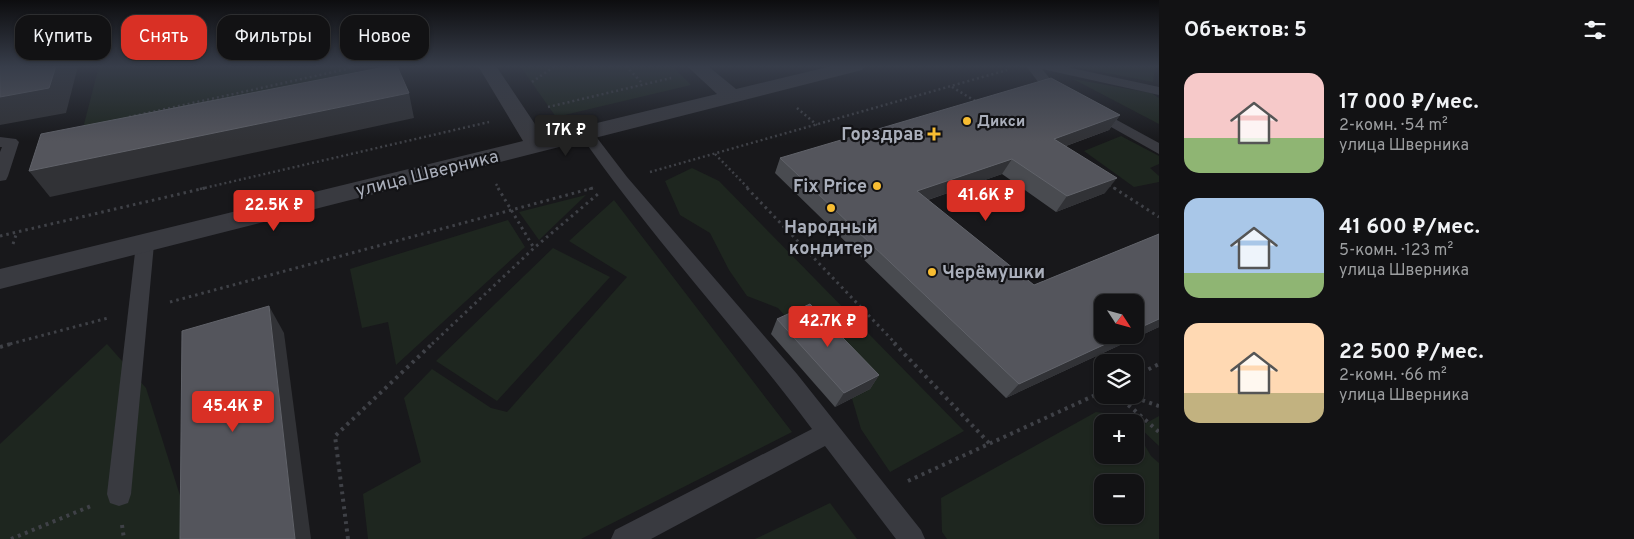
<!DOCTYPE html>
<html lang="ru">
<head>
<meta charset="utf-8">
<style>
  body { margin:0; font-family:Overpass,sans-serif; background:#1b1b1d; color:#f1f3f6; height:100vh; display:flex; flex-direction:column; font-size:19px; white-space:nowrap }
  * { box-sizing:border-box; margin:0 }
  p { font-size:16px; color:#9c9ea0 }
  .icon { flex:none; width:28px; height:28px; fill:none; stroke:currentColor; stroke-width:2; stroke-linecap:round; stroke-linejoin:round }
  .map { position:relative; flex:1; overflow:hidden }
  .sheet { display:flex; flex-direction:column; background:#121214; width:475px }
  .sheet>* { flex:none }
  .top-card { position:absolute; left:15px; top:15px; width:475px; height:45px; display:flex; gap:10px }
  .needle { width:32px; rotate:126deg }
  .buttons { position:absolute; left:1094px; top:294px; display:grid; gap:10px }
  .buttons a { display:grid; place-items:center; width:50px; height:50px; border-radius:10px; background:#121214; box-shadow:0 1px 4px #0004,0 0 0 1px #313234; font-size:25px }
  .price { position:absolute; translate:-50% -42px; padding:0 11px; border-radius:5px; background:#d93025; color:#fff; font-size:16px; line-height:32px; filter:drop-shadow(0 1px 2px #0008) }
  .price::after { content:''; position:absolute; left:50%; top:30px; width:15px; height:11px; margin-left:-8px; background:inherit; clip-path:polygon(0 0,100% 0,50% 100%) }
  .price.selected { background:#222; color:#fff }
  ul { padding:0; list-style:none }
  li { display:flex; align-items:center; gap:15px; height:125px; padding:0 25px }
  li span { display:grid; place-items:center; flex:none; width:140px; height:100px; border-radius:15px; color:#555 }
  li>.icon { margin-inline-start:auto }
  span .icon { width:60px; height:60px; fill:#fffc; stroke-width:1 }
  li b { font-size:21px }
  h2 { display:flex; justify-content:space-between; align-items:center; height:60px; padding:0 25px; font-size:21px }
  .tag { padding:0 18px; border-radius:15px; background:#121214; box-shadow:0 1px 4px #0004,0 0 0 1px #313234; font-size:18px; line-height:45px }
  .tag.selected { background:#d93025; color:#fff }
  main { display:flex; flex:1; min-height:0 }
  .map>svg:first-child { display:block }
  .green { fill:#1e261f; fill-rule:evenodd }
  .lines { fill:none; stroke-linecap:round; stroke-linejoin:round }
  .path-far2 { stroke:#3f4147; stroke-width:2.5; stroke-dasharray:2 3; stroke-linecap:butt }
  .path-far1 { stroke:#3f4147; stroke-width:3; stroke-dasharray:2.5 4; stroke-linecap:butt }
  .path { stroke:#3f4147; stroke-width:4; stroke-dasharray:3 4.5; stroke-linecap:butt }
  .service { fill:#393a40; fill-rule:evenodd }
  .tertiary { fill:#393a40; fill-rule:evenodd }
  .wall { fill:#494b50 }
  .shaded-wall { fill:#313236 }
  .building { fill:#54555c; stroke:#61636a }
  .poi-dot { fill:#f8bd32; stroke:#131316; stroke-width:2 }
  .labels { text-anchor:middle; stroke-width:4.5; stroke-linejoin:round; paint-order:stroke }
  .far-poi-label { font-size:15px; font-weight:bold; fill:#aaafbb; stroke:#131316; text-anchor:start }
  .poi-label { font-size:18px; font-weight:bold; fill:#aaafbb; stroke:#131316; text-anchor:end }
  .street-label { font-size:18px; fill:#aaafbb; stroke:#131316 }
</style>
</head>
<body>
<main>
<div class="map">
<svg width="1159" height="539" viewBox="0 0 1159 539">
  <rect width="100%" height="100%" fill="#18181b"/>
  <g class="green">
    <path d="M 99,66 L 354,66 L 358,76 L 82,132 Z"/>
    <path d="M 520,66 L 672,66 L 691,85 L 556,117 Z"/>
    <path d="M 1070,66 L 1155,66 L 1153,82 Z"/>
    <path d="M 1073,79 L 1151,93 L 1159,98 L 1159,124 Z"/>
    <path d="M 1121,136 L 1159,156 L 1159,164 L 1150,168 L 1159,176 L 1159,182 L 1134,187 L 1084,151 Z"/>
    <path d="M 692,168 L 719,181 L 964,431 L 890,472 L 861,429 L 848,385 L 778,308 L 747,296 L 729,270 L 710,233 L 680,215 L 665,181 Z"/>
    <path d="M 586,195 L 539,240 L 519,212 Z"/>
    <path d="M 614,200 L 792,432 L 581,539 L 368,539 L 363,494 L 421,462 L 404,398 L 432,369 L 491,408 L 507,412 L 627,277 L 569,241 Z"/>
    <path d="M 508,220 L 525,247 L 396,365 L 388,322 L 362,328 L 350,269 Z"/>
    <path d="M 553,248 L 610,277 L 497,401 L 436,361 Z"/>
    <path d="M 107,344 L 146,388 L 182,502 L 186,539 L 0,539 L 0,444 Z"/>
    <path d="M 1096,412 L 1127,416 L 1131,422 L 1102,422 L 1102,455 L 1135,455 L 1135,429 L 1151,456 L 1159,463 L 1159,539 L 947,539 L 942,532 L 941,498 ZM 1102,482 L 1135,482 L 1135,515 L 1102,515 Z"/>
    <path d="M 1159,416 L 1159,446 L 1139,427 Z"/>
    <path d="M 830,503 L 857,539 L 755,539 Z"/>
  </g>
  <g class="lines">
    <g class="path-far2">
      <path d="M 626,66 L 643,84"/>
      <path d="M 532,82 L 555,66"/>
      <path d="M 952,87 L 977,102"/>
      <path d="M 548,107 L 671,78"/>
      <path d="M 797,108 L 817,125"/>
      <path d="M 129,117 L 347,69 L 352,66"/>
      <path d="M 715,154 L 749,189"/>
      <path d="M 650,172 L 1007,70"/>
      <path d="M 496,184 L 499,189"/>
      <path d="M 1109,185 L 1116,189"/>
      <path d="M 200,189 L 489,122"/>
      <path d="M 589,189 L 594,188"/>
    </g>
    <g class="path-far1">
      <path d="M 498,188 L 534,248"/>
      <path d="M 747,188 L 896,344"/>
      <path d="M 1114,188 L 1159,217"/>
      <path d="M 0,236 L 205,188"/>
      <path d="M 13,244 L 17,232"/>
      <path d="M 170,302 L 593,188"/>
      <path d="M 10,344 L 108,318"/>
      <path d="M 432,344 L 534,248 L 598,194"/>
    </g>
    <g class="path">
      <path d="M 894,343 L 990,444"/>
      <path d="M 0,347 L 14,343"/>
      <path d="M 1135,376 L 1159,364"/>
      <path d="M 1117,395 L 1159,432"/>
      <path d="M 1128,395 L 1159,406"/>
      <path d="M 908,481 L 1102,392"/>
      <path d="M 122,525 L 124,539"/>
      <path d="M 11,539 L 91,506"/>
      <path d="M 348,539 L 335,436 L 433,343"/>
    </g>
    <g class="service">
      <path d="M 1026,66 L 1062,66 L 1159,87 L 1159,95 L 1042,69 L 1052,81 L 1072,95 L 1070,98 L 1065,99 L 1042,87 Z"/>
      <path d="M 1093,107 L 1159,143 L 1159,154 L 1088,114 L 1086,111 L 1088,108 Z"/>
      <path d="M 586,129 L 591,130 L 627,177 L 797,374 L 921,530 L 925,539 L 896,539 L 825,446 L 651,539 L 611,539 L 615,530 L 812,429 C 737,329 650,236 579,133 L 581,130 Z"/>
      <path d="M 0,137 L 16,139 L 19,142 L 8,176 L 6,180 L 0,181 L 0,152 L 2,147 L 0,147 Z"/>
      <path d="M 145,238 L 151,240 L 154,244 L 131,494 L 128,503 L 119,506 L 110,503 L 107,494 L 136,244 L 139,240 Z"/>
    </g>
    <path class="tertiary" d="M 478,66 L 496,66 L 543,136 L 717,94 L 687,66 L 708,66 L 736,89 L 832,66 L 865,66 L 862,70 L 0,289 L 0,269 L 523,141 Z"/>
  </g>
  <g class="wall">
    <path d="M 1120,115 L 1109,130 L 1066,146 L 1105,193 L 1056,212 L 1002,174 L 928,200 L 1034,285 L 1159,234 L 1159,327 L 1006,398 L 775,173 L 780,158 Z"/>
    <path d="M 777,319 L 879,375 L 870,389 L 835,407 L 771,334 Z"/>
  </g>
  <g class="shaded-wall">
    <path d="M 56,66 L 78,66 L 66,113 L 0,125 L 0,97 Z"/>
    <path d="M 409,93 L 414,118 L 50,197 L 29,171 Z"/>
    <path d="M 1120,115 L 1109,130 L 1044,154 L 1054,139 Z"/>
    <path d="M 1012,159 L 1002,174 L 910,206 L 917,191 Z"/>
    <path d="M 1117,178 L 1105,193 L 1056,212 L 1067,196 Z"/>
    <path d="M 269,306 L 284,333 L 311,539 L 295,539 Z"/>
    <path d="M 1159,319 L 1159,327 L 1006,398 L 1019,384 L 1125,335 L 1135,335 L 1135,330 Z"/>
    <path d="M 879,375 L 870,389 L 835,407 L 844,393 Z"/>
  </g>
  <g class="building">
    <path d="M 0,66 L 56,66 L 49,88 L 0,97 Z"/>
    <path d="M 390,66 L 397,66 L 409,93 L 29,171 L 41,134 Z"/>
    <path d="M 1051,78 L 1120,115 L 1054,139 L 1117,178 L 1067,196 L 1012,159 L 917,191 L 1034,285 L 1159,234 L 1159,319 L 1135,330 L 1135,302 L 1102,302 L 1102,335 L 1125,335 L 1019,384 L 780,158 Z"/>
    <path d="M 810,304 L 879,375 L 844,393 L 777,319 Z"/>
    <path d="M 269,306 L 295,539 L 180,539 L 182,331 Z"/>
  </g>
  <linearGradient id="sky" x2="0" y2="1"><stop stop-color="#0d0d0f"/><stop offset="0.47" stop-color="#373d4a"/><stop offset="1" stop-color="#373d4a" stop-opacity="0"/></linearGradient>
  <rect width="1159" height="141" fill="url(#sky)"/>
  <g class="poi-dot">
    <circle cx="967" cy="121" r="5"/>
    <path d="M931.5 126.5h5v5h5v5h-5v5h-5v-5h-5v-5h5z"/>
    <circle cx="877" cy="186" r="5"/>
    <circle cx="831" cy="208" r="5"/>
    <circle cx="932" cy="272" r="5"/>
  </g>
  <g class="labels">
    <g class="far-poi-label">
      <text x="977" y="126">Дикси</text>
    </g>
    <g class="poi-label">
      <text x="924" y="140">Горздрав</text>
      <text x="867" y="192">Fix Price</text>
      <text x="831" y="233" text-anchor="middle">Народный<tspan x="831" dy="21">кондитер</tspan></text>
      <text x="942" y="278" text-anchor="start">Черёмушки</text>
    </g>
    <g class="street-label">
      <text transform="translate(427 173) rotate(-14)" y="6">улица Шверника</text>
    </g>
  </g>
</svg>
<div class="buttons">
<a><svg class="needle" viewBox="-14 -14 28 28"><path d="M0-13l5 13h-10z" fill="#e53935"/><path d="M0 13l5-13h-10z" fill="#9c9ea0"/></svg></a>
<a><svg class="icon" aria-label="layers" viewBox="0 0 24 24"><path d="M12 4l9 5-9 5-9-5zM3 14l9 5 9-5"/></svg></a>
<a>+</a>
<a>−</a>
</div>
<b class="price selected" style="left:566px;top:157px">17K ₽</b>
<b class="price" style="left:986px;top:222px">41.6K ₽</b>
<b class="price" style="left:274px;top:232px">22.5K ₽</b>
<b class="price" style="left:828px;top:348px">42.7K ₽</b>
<b class="price" style="left:233px;top:433px">45.4K ₽</b>
<div class="top-card">
<a class="tag">Купить</a>
<a class="tag selected">Снять</a>
<a class="tag">Фильтры</a>
<a class="tag">Новое</a>
</div>
</div>
<section class="sheet">
<h2>Объектов: 5<svg class="icon" aria-label="filters" viewBox="0 0 24 24"><path d="M4 7h16M4 17h16"/><circle cx="9" cy="7" r="2"/><circle cx="15" cy="17" r="2"/></svg></h2>
<ul>
<li><span style="background:linear-gradient(#f6c9c9 65%,#8fb573 0)"><svg class="icon" aria-label="home" viewBox="0 0 24 24"><path d="M3 11l9-7 9 7M6 9v11h12V9"/></svg></span><div><b>17 000 ₽/мес.</b><p>2-комн. · 54 m²</p><p>улица Шверника</p></div></li>
<li><span style="background:linear-gradient(#a9c7e8 75%,#8fb573 0)"><svg class="icon" aria-label="home" viewBox="0 0 24 24"><path d="M3 11l9-7 9 7M6 9v11h12V9"/></svg></span><div><b>41 600 ₽/мес.</b><p>5-комн. · 123 m²</p><p>улица Шверника</p></div></li>
<li><span style="background:linear-gradient(#ffd9b3 70%,#c2b280 0)"><svg class="icon" aria-label="home" viewBox="0 0 24 24"><path d="M3 11l9-7 9 7M6 9v11h12V9"/></svg></span><div><b>22 500 ₽/мес.</b><p>2-комн. · 66 m²</p><p>улица Шверника</p></div></li>
</ul>
</section>
</main>
</body>
</html>
